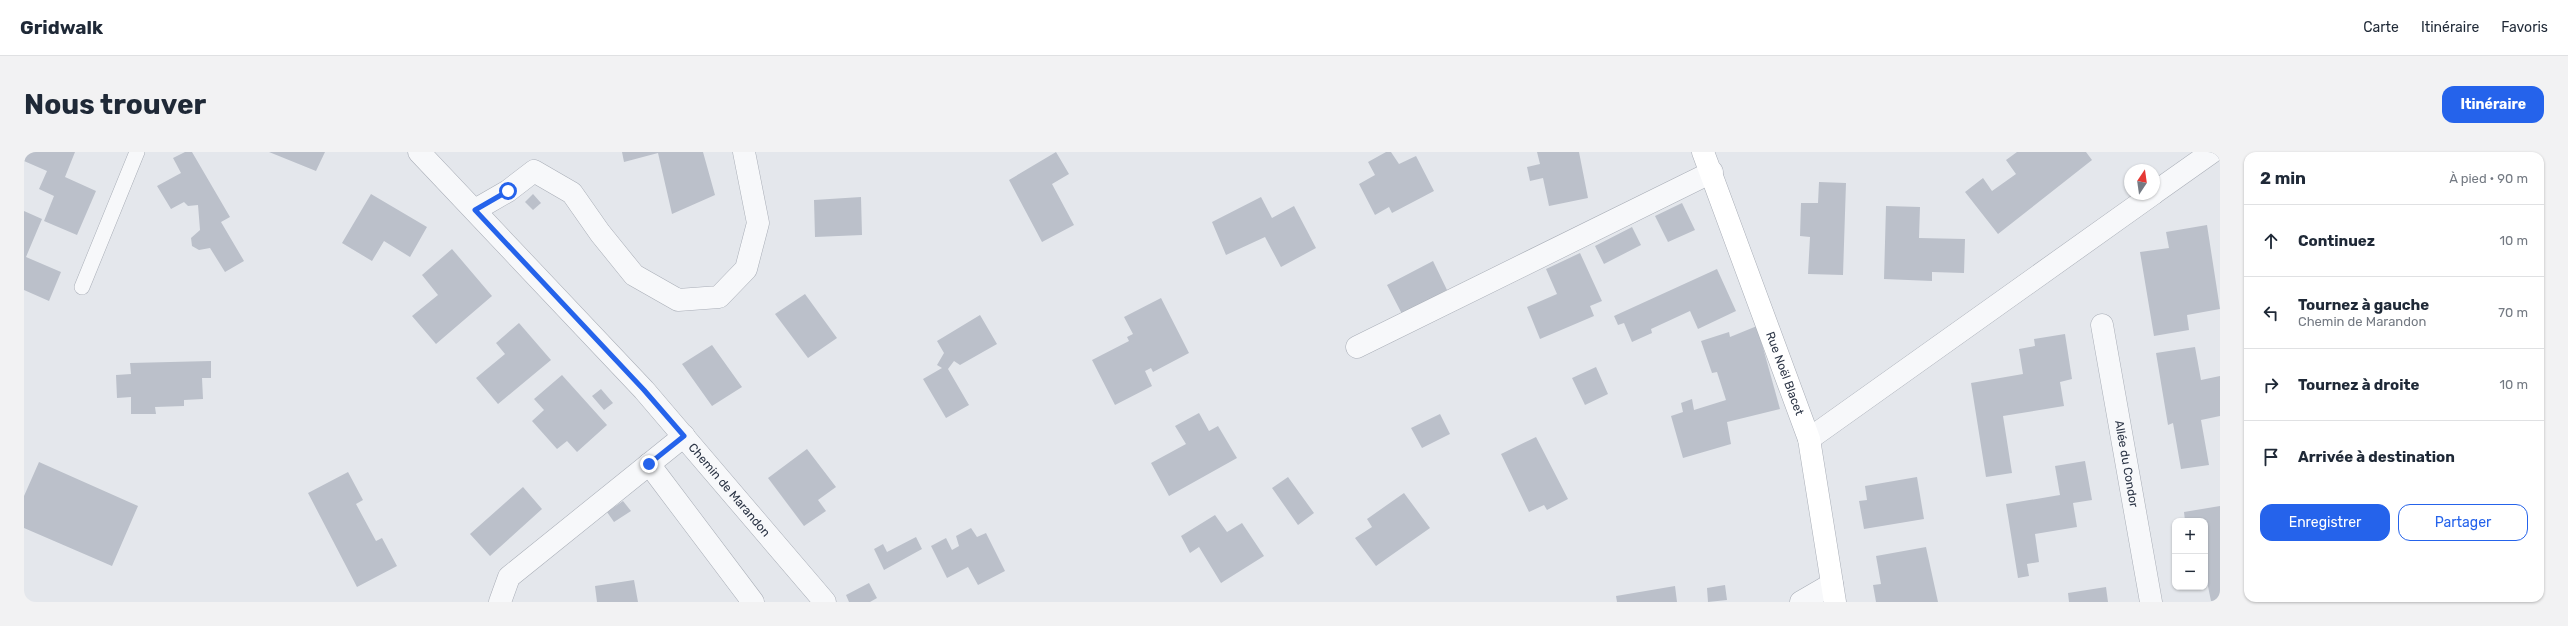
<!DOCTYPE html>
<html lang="fr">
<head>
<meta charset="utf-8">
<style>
  :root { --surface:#fff; --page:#f2f2f3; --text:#1f2937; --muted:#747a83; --line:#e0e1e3; --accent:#2563eb }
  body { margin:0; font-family:Rubik,sans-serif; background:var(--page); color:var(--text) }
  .controls { position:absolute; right:12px; bottom:12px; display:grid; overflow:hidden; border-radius:8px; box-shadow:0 1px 3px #0004 }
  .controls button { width:36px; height:36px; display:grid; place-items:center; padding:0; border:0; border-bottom:1px solid var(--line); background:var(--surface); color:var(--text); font:20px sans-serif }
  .compass { position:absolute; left:2100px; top:12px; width:36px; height:36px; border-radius:50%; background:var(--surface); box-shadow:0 1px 3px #0004; rotate:13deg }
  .stop { position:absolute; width:12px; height:12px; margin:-9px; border:3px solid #2563eb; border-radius:50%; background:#fff }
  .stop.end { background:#2563eb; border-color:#fff; box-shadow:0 1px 4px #0008 }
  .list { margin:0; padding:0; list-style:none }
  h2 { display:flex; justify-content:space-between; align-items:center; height:52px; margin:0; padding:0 16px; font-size:17px }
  h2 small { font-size:13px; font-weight:400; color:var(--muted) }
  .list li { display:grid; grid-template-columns:26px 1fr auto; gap:12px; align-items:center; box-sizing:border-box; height:72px; padding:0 16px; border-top:1px solid var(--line) }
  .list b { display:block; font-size:15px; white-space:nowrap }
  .list p { margin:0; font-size:13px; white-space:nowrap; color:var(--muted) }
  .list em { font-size:13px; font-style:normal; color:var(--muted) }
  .actions { display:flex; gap:8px; padding:12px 16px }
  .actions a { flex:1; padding:9px 0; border:1px solid var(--accent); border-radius:12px; text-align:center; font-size:14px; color:var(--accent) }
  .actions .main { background:var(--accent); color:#fff }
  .icon { flex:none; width:22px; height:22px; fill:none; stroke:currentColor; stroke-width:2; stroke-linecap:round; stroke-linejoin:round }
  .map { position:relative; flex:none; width:2196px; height:450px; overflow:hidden; border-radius:12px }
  header { display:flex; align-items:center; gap:24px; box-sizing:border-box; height:56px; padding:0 20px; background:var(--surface); border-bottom:1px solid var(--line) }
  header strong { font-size:19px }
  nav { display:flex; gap:22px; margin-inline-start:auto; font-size:14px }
  .intro { display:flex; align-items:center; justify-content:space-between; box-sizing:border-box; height:96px; padding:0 24px }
  h1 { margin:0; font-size:28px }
  .button { padding:10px 18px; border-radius:12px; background:var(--accent); color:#fff; font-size:14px; font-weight:700 }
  main { display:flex; gap:24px; padding:0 24px }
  aside { flex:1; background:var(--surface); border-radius:12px; box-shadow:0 1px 3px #0004 }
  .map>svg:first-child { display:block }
</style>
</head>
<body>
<header>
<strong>Gridwalk</strong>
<nav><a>Carte</a><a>Itinéraire</a><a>Favoris</a></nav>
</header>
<div class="intro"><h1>Nous trouver</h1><a class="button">Itinéraire</a></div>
<main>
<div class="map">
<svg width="2196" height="450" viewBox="0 0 2196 450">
  <rect width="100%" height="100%" fill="#e4e7ec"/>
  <path fill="#bbc0ca" d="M0,0H51L41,25L72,39L53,83L20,69L30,44L15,37L23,19L0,9L2,4Z
    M161,0H168L206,65L197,70L220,109L201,120L186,96L175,98L168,94L167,86L176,78L174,53L164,54L160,50L147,57L133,34L157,21L149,6Z
    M245,0H301L292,19Z
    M598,0H679L691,43L648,62L634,1L600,10Z
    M1032,0L1045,22L1028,32L1050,73L1018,90L985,28Z
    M1362,0H1367L1375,12L1392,4L1410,39L1368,61L1365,55L1351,63L1335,32L1351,23L1344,10Z
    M1513,0H1555L1564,46L1525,54L1519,26L1506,29L1503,15L1516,12Z
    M1993,0H2062L2068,8L1974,82L1941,40L1959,26L1968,39L1992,22L1982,8Z
    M1795,30L1822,31L1819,123L1784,122L1786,85L1776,84L1777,51H1794Z
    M347,42L403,75L386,105L360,89L348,109L318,91Z
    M509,42L517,51L509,58L501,50Z
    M837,45L838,83L791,85L790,48Z
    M1237,45L1248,66L1270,54L1292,96L1257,115L1241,85L1202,103L1188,70Z
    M1658,51L1671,78L1644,90L1631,64Z
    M1862,54L1896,55L1895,86L1941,87L1940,121L1908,120V129L1860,127Z
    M0,59L18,67L2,105L37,120L25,149L0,138Z
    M2183,73L2196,157L2163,163L2165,178L2130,184L2116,100L2145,96L2142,80Z
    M1608,75L1617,93L1580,112L1571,94Z
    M428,97L468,144L412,192L388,164L414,143L398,123Z
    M1556,101L1578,149L1566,154L1570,164L1516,187L1503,155L1533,142L1522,117Z
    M1409,109L1423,138L1378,162L1363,133Z
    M1693,117L1712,159L1674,177L1666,159L1627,177L1628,181L1608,190L1600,171L1594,173L1590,164Z
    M781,142L813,186L784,206L751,162Z
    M1137,146L1165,201L1129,220L1127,216L1121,219L1128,234L1091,253L1068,208L1105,189L1103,185L1109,182L1100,165Z
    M956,163L973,192L936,213L930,209L924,217L945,253L922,266L899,227L918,216L913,213L920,201L913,189Z
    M495,171L527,208L474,252L452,226L481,202L472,191Z
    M1733,174L1756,257L1703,270L1707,292L1659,306L1647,264L1659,260L1657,251L1668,247L1670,258L1702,248L1693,220L1688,221L1677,189L1705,180L1706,185Z
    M2041,182L2048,227L2036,230L2040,254L1979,264L1988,321L1962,325L1947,231L1999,222L1995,197L2011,194L2010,187Z
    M688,193L718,235L688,254L658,212Z
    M2171,195L2177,228L2196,224V264L2177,268L2185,313L2157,317L2149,271L2144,273L2132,201Z
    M187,209V226H178L179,247L160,248V254L131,255L132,262H107V245L93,246L92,223L107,222L106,211Z
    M1572,215L1584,242L1561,253L1548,226Z
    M538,223L583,273L553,300L543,289L533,297L508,269L520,258L510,247Z
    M577,237L589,251L580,258L568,244Z
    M1175,261L1185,279L1194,274L1213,306L1145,344L1127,311L1162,292L1151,274Z
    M1416,262L1426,282L1398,296L1387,276Z
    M1512,285L1544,347L1523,358L1520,353L1505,360L1477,302Z
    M783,297L812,335L794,348L802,359L780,374L744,326Z
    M2061,309L2068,348L2049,351L2053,375L2011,382L2015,410L2003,412L2005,424L1994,426L1982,352L2036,343L2031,314Z
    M15,310L114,354L88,414L0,376V344Z
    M324,320L339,348L332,352L352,389L358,386L373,414L333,435L284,341Z
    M1264,325L1290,361L1274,373L1248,336Z
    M1893,325L1900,367L1840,377L1835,349L1843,348L1841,334Z
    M499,335L518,357L466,404L446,382Z
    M1380,341L1406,376L1352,414L1331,386L1348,375L1343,367Z
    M599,349L607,359L590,370L583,360Z
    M2196,354V448L2187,449L2181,420V369H2161L2160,360Z
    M1191,363L1203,380L1218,371L1240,404L1197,431L1175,395L1166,401L1157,384Z
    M947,376L953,385L962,381L981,419L954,433L944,415L923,426L907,394L922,386L928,398L935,394L932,384Z
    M892,385L898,397L860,418L850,397L859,392L863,400Z
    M1902,395L1914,450H1852L1849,433L1857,432L1852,404Z
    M610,428L614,450H573L571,434Z
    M845,431L853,446L846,450H825L822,443Z
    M1701,433L1703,448L1684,450L1683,436Z
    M1651,434L1653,450H1593L1592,444Z
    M2082,435L2084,450H2045L2044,441Z"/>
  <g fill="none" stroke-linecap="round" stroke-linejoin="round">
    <defs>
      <path id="lane" d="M58,135L113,0"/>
      <g id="street">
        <path id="s1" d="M395,0L620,238L801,450"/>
        <path d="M2130,41L2188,0"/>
        <path d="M451,58L484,39L510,19L548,41L576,81L610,123L654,148L695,145L722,117L734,71L720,0"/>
        <path id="s2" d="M2078,173L2127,450"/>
        <path d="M1333,195L1688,20"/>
        <path d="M1785,287L2129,42"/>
        <path d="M625,312L729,450"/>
        <path d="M476,450L485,425L660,284"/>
        <path d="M1777,450L1808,432"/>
      </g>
      <g id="secondary">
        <path id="s3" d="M1679,0L1785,287L1811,450"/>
      </g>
    </defs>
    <use href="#lane" stroke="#a9aeb7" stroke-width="16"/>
    <use href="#street" stroke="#a9aeb7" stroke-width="23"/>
    <use href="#secondary" stroke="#a9aeb7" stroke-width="23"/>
    <use href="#lane" stroke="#f7f8fa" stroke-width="15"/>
    <use href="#street" stroke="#f7f8fa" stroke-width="22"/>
    <use href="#secondary" stroke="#fff" stroke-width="22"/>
  </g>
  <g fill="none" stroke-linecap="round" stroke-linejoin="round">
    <path stroke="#2563eb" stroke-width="5" d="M484,39L451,58L620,238L660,284L625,312"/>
  </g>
  <g text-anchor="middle" stroke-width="3" stroke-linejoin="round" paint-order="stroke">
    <g font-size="12" fill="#2b3445" stroke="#f4f6f9">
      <text dy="4" stroke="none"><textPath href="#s3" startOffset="236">Rue Noël Blacet</textPath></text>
      <text dy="4" stroke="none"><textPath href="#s2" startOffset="141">Allée du Condor</textPath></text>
      <text dy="4" stroke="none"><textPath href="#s1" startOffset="459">Chemin de Marandon</textPath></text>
    </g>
  </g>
</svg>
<div class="controls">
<button>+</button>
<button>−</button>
</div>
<svg class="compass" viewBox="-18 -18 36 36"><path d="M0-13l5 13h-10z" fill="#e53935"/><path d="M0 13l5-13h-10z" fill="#747a83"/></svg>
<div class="stop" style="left:484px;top:39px"></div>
<div class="stop end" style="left:625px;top:312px"></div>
</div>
<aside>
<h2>2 min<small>À pied · 90 m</small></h2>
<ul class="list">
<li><svg class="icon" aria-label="ahead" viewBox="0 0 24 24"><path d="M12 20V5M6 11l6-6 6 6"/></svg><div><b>Continuez</b></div><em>10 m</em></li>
<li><svg class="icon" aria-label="left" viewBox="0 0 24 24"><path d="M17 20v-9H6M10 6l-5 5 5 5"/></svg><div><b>Tournez à gauche</b><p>Chemin de Marandon</p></div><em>70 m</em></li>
<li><svg class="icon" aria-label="right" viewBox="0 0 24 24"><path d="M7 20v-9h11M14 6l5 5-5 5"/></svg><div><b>Tournez à droite</b></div><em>10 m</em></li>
<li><svg class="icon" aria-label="arrive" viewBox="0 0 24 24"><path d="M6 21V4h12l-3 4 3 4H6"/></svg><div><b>Arrivée à destination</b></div></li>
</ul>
<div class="actions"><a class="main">Enregistrer</a><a>Partager</a></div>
</aside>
</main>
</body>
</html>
